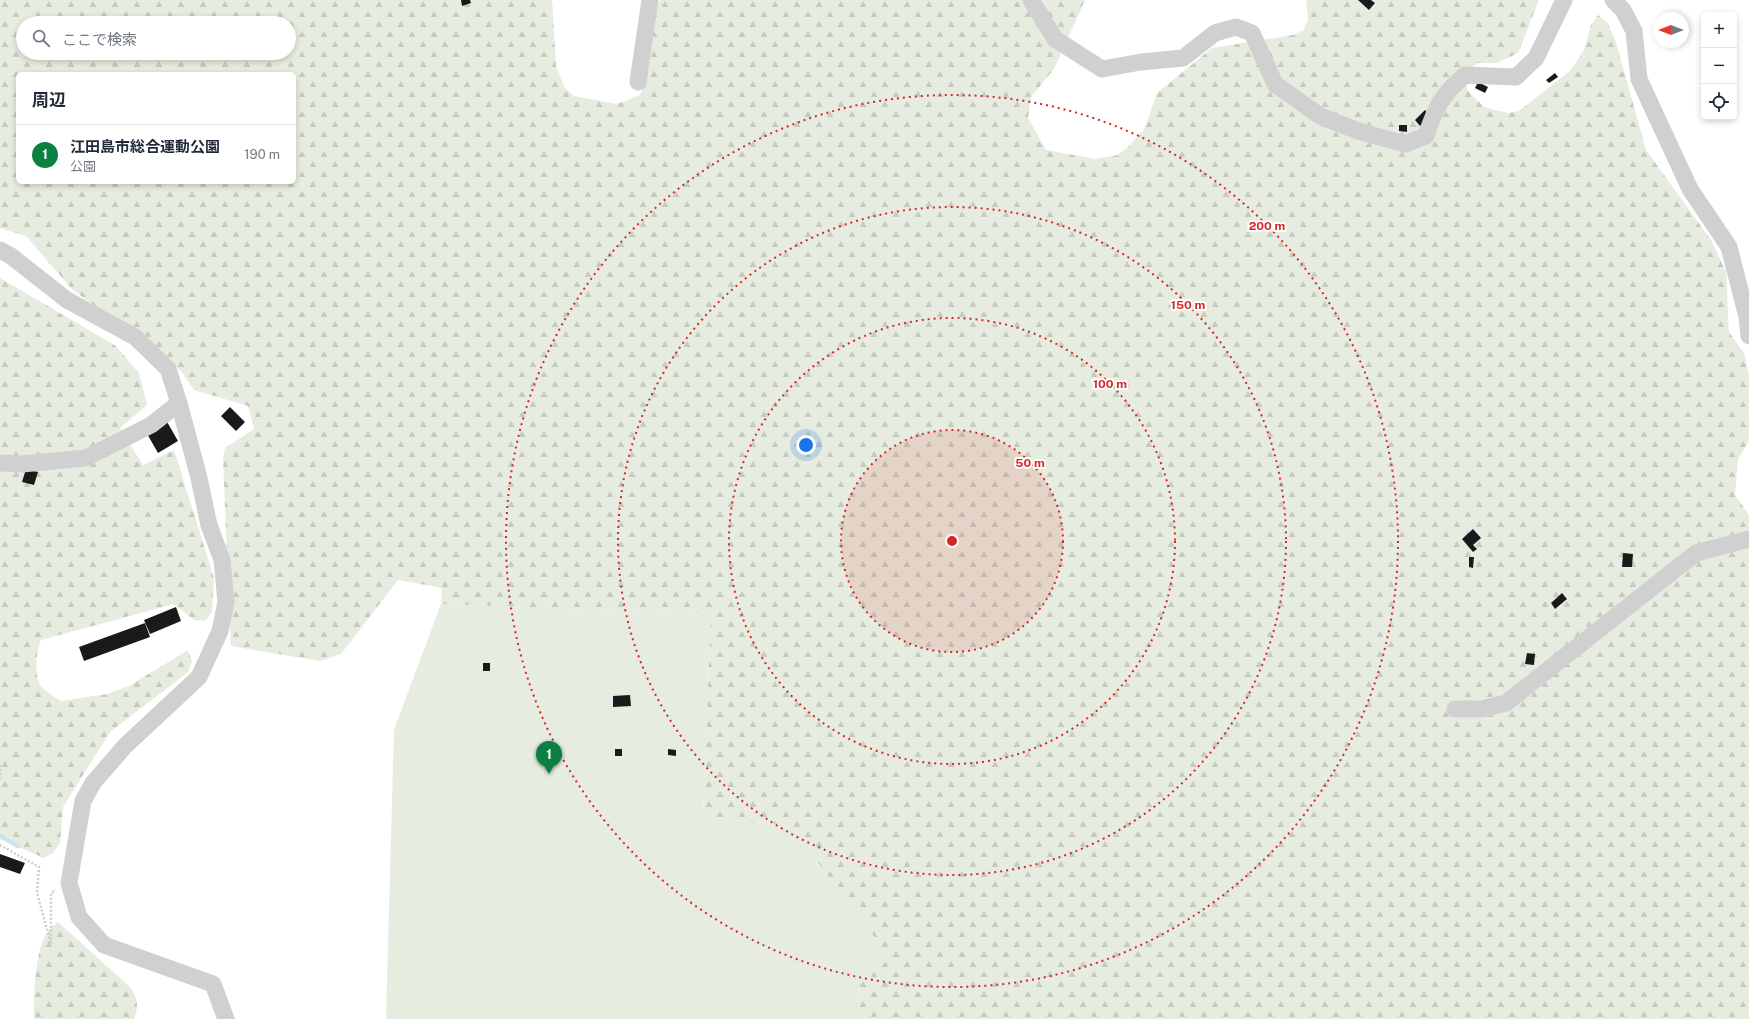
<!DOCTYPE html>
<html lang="ja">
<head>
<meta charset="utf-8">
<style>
  :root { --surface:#fff; --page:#f2f2f3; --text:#1f2937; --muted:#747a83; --line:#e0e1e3; --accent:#0b8043 }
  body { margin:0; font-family:"Public Sans","Noto Sans JP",sans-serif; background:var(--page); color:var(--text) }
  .controls { position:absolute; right:12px; top:12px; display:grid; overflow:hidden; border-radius:6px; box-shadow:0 2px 6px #0003 }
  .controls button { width:36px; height:36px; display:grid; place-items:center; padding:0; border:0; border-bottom:1px solid var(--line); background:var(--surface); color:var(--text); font:20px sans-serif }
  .compass { position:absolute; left:1653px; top:12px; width:36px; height:36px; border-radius:50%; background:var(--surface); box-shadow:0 2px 6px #0003; rotate:270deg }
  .you { position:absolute; left:806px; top:445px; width:14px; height:14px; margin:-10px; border:3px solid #fff; border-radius:50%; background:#1a73e8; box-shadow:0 0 0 6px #1a73e833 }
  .badge { display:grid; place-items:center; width:26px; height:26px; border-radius:50%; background:var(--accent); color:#fff; font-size:13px; font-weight:700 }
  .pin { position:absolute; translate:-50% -33px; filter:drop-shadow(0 1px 2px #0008) }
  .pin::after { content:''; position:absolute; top:21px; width:14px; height:12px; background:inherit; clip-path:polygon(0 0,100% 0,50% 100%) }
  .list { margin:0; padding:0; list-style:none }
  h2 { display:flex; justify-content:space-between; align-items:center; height:52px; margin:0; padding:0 16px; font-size:17px }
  h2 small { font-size:13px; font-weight:400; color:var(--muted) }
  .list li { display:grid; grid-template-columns:26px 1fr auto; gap:12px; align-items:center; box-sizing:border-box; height:60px; padding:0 16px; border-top:1px solid var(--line) }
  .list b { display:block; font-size:15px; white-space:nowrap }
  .list p { margin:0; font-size:13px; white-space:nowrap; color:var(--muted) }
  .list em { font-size:13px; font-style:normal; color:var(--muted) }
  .icon { flex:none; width:22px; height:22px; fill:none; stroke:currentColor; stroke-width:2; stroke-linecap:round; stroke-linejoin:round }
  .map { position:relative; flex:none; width:1749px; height:1019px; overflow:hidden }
  .search { position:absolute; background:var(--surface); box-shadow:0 2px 6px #0003; left:16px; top:16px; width:280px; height:44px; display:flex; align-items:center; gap:10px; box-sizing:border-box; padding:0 14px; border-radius:22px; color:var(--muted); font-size:15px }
  .panel { position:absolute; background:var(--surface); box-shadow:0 2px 6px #0003; left:16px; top:72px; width:280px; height:112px; border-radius:6px }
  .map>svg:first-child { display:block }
</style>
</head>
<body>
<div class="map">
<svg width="1749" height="1019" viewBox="0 0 1749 1019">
  <defs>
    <pattern id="forest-firs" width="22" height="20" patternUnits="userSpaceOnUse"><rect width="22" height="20" fill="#e6ecdf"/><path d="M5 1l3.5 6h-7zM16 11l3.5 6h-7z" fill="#c6cbc0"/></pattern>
  </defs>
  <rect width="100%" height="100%" fill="#fff"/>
  <path fill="#e6ecdf" d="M441,604L711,613L703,819L790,824L890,958L860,984L859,1019H386L394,730Z"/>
  <path fill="url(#forest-firs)" fill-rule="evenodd" d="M0,0H552L556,66L565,88L574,96L617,104L640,95L648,73L656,11L660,0H1085L1054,69L1031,97L1028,118L1046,150L1095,159L1118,155L1128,147L1144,130L1157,93L1212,48L1293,35L1304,30L1308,19L1306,0H1539L1518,53L1497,63H1478L1469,69L1464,80L1468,91L1484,107L1508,113L1519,111L1571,70L1584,50L1591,25L1598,15L1607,22L1616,42L1646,150L1711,240L1726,272L1729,332L1744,353L1749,375V441L1738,459L1735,495L1749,515V1019H859L860,984L890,958L790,825L703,819L711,613L441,604L442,588L398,580L341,654L320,661L231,646L223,459L225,448L254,429L248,406L194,390L181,371L72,289L26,236L0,228ZM23,23H289V53H23ZM18,74H294V182H18Z
    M0,278L116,346L139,373L147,405L120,428L143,465L174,450L214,578L212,612L205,621L194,620L174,604L41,640C36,651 33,679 43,688C48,693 55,697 61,701L107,694L129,686L188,650L192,661L188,672L110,732L63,807L60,843L53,853L44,858L0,839Z
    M58,922L130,987C138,999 139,1005 134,1019H34C34,996 34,949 49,930C51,927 55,924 58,922Z"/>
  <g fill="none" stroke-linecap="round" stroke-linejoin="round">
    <path stroke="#cfe2ee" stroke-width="4.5" d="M0,836L18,846"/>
  </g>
  <path fill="#1a1a1a" d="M461,0H470L471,3L462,6Z
    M1358,0H1371L1375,3L1369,10Z
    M1555,73L1558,77L1549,83L1546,80Z
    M1478,82L1488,87L1485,93L1475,88Z
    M1425,110L1430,116L1420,126L1415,120Z
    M1399,125H1407V132L1399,131Z
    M230,407L245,422L236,431L221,416Z
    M166,420L178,441L158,453L146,432Z
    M26,469L38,472L34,485L22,482Z
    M1473,529L1481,538L1473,545L1477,549L1473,552L1462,539Z
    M1623,553L1633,554L1632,567H1622Z
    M1469,557H1474L1473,568L1469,567Z
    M1562,593L1567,599L1555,609L1551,603Z
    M176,607L181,621L150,634L144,620Z
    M145,623L150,637L84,661L79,647Z
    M1527,653L1535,654L1534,665L1525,664Z
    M483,663H490V671H483Z
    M630,695L631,706L613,707V696Z
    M615,749H622V756H615Z
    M668,749L676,750V756L668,755Z
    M0,854L25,863L20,874L0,867Z"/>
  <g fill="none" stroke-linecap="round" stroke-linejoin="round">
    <path stroke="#cdcdcd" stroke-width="2.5" stroke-dasharray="2 2" stroke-linecap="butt" d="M0,765V779
      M0,845L39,867L37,893L51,944V893L56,890"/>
    <path stroke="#d0d0d0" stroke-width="17" d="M1031,0L1055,39L1102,69L1141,62L1183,58L1215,33L1236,27L1252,33L1275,84L1320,116L1358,131L1405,144L1426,136C1436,106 1441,96 1465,75L1516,77L1536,58L1564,0
      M1613,0L1623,10L1634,31L1639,79L1690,189L1729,247L1747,317L1749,336
      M638,82L650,0
      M0,250L11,256L67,300L135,337L168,369L179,403L199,478L209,525L222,560L226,602L220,631L199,677L125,746L93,783L83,801L69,883L79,917L104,945L213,984L226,1019
      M0,463L22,464L86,458L151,425L179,403
      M1455,709H1481L1506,703L1696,553L1749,539"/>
  </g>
  <circle cx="952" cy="541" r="111" fill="#d62828" fill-opacity=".12"/>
  <g fill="none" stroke="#d62828" stroke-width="2" stroke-dasharray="2 4">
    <circle cx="952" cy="541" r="111"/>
    <circle cx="952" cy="541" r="223"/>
    <circle cx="952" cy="541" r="334"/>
    <circle cx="952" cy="541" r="446"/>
  </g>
  <circle cx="952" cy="541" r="6" fill="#d62828" stroke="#fff" stroke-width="2"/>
  <g font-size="12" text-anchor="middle" font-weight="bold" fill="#d62828" stroke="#fff" stroke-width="4" stroke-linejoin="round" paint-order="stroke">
    <text x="1267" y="230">200 m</text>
    <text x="1188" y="309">150 m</text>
    <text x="1110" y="388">100 m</text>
    <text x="1030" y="467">50 m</text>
  </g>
</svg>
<div class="controls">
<button>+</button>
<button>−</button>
<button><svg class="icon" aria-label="locate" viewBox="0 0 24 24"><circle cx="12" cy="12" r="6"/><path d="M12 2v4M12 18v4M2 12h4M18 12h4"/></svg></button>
</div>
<svg class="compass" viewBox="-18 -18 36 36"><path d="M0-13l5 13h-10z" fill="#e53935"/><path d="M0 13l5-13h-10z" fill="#747a83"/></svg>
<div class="you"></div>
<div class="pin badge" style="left:549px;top:774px">1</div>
<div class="search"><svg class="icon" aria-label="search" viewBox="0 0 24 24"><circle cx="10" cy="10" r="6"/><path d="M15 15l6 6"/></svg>ここで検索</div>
<section class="panel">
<h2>周辺<small></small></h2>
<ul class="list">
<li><span class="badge">1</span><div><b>江田島市総合運動公園</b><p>公園</p></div><em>190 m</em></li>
</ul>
</section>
</div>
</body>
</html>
